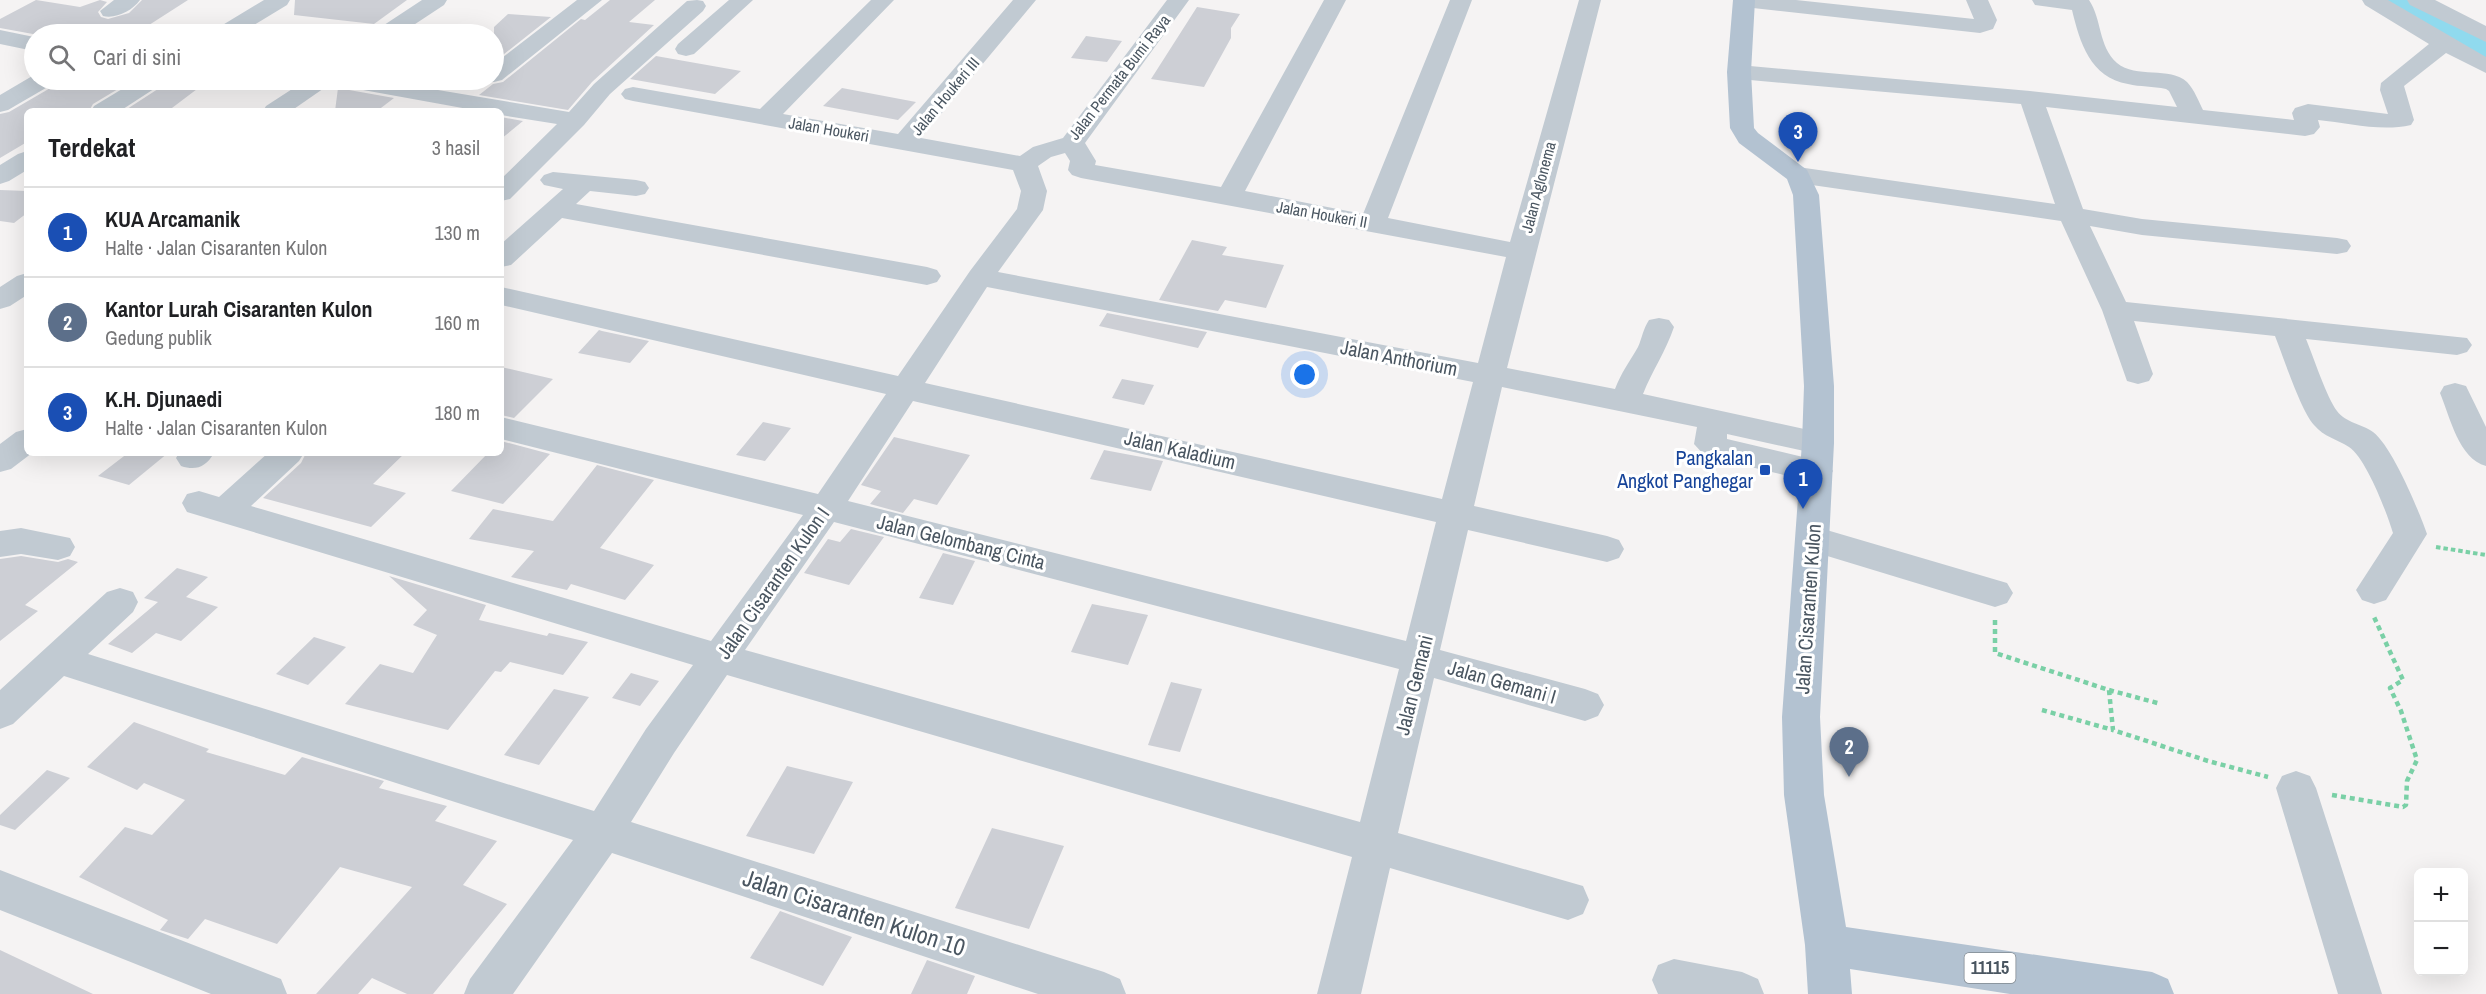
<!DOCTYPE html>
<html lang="id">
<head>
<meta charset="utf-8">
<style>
  :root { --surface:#fff; --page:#f2f2f2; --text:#202124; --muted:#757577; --line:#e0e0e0; --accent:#ea580c }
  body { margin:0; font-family:"Archivo Narrow",sans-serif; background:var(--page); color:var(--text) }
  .controls { position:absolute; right:18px; bottom:18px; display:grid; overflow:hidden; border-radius:9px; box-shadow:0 6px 24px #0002 }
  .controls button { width:54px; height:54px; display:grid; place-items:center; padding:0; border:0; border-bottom:2px solid var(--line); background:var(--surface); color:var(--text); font:30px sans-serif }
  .you { position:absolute; left:1305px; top:375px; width:21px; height:21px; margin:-15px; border:4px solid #fff; border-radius:50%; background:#1a73e8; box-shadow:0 0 0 9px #1a73e833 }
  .badge { display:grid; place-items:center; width:39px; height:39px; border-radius:50%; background:var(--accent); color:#fff; font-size:20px; font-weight:700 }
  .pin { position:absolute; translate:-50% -50px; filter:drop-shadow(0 2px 3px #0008) }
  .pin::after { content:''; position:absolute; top:32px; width:21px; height:18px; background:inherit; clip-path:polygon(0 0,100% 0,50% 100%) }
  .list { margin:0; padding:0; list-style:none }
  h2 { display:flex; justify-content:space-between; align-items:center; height:78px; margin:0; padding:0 24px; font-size:26px }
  h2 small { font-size:20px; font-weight:400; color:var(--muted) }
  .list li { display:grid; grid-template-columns:39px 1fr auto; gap:18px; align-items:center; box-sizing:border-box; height:90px; padding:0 24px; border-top:2px solid var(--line) }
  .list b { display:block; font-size:22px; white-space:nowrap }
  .list p { margin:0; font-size:20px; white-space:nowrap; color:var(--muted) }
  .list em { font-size:20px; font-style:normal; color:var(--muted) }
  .icon { flex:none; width:33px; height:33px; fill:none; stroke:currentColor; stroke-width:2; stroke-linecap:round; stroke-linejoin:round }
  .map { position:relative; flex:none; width:2486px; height:994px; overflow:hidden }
  .search { position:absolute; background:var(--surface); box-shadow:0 6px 24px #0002; left:24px; top:24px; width:480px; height:66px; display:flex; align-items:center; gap:15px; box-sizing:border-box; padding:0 21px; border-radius:33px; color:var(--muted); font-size:22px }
  .panel { position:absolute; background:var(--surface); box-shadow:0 6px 24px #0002; left:24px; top:108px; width:480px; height:348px; border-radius:9px }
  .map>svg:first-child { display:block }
</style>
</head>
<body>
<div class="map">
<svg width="2486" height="994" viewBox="0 0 2486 994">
  <rect width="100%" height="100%" fill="#f5f3f3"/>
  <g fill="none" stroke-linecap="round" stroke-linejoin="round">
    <path fill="#90daee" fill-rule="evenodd" d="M2375,0H2417L2486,37V62L2474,58L2380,7Z"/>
  </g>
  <path fill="#cdcfd5" d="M36,0L80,7L100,0L107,2L98,12L101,17L108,19L129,13L142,0H188L135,34H33L0,28V19Z
    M295,0H407L374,24L294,15Z
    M610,0H655L629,22L654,25L592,82L568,110L479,95L493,84L503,82L581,19L585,20Z
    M1197,7L1240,14L1231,28V38L1204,87L1151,79Z
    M508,14L551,17L494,62V27Z
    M1086,36L1122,41L1107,62L1071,58Z
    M656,56L741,71L715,94L630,79Z
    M57,80H133L93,104L89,111H27V142L0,158V114L9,112L52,87Z
    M166,80H209L168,111H124L161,87Z
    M338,88L394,98L377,111H335Z
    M842,88L916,102L898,120L823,106Z
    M501,117L523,121L501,139Z
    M0,190L27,191V213L14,223L0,221Z
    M1192,240L1227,247L1222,255L1284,265L1266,308L1225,300L1218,311L1159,300Z
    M1107,313L1207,332L1198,348L1099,326Z
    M599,330L602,331L649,341L630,363L578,353Z
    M501,367L553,379L514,418L501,415Z
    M1122,379L1154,385L1144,405L1112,398Z
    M763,422L791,428L765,461L736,455Z
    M894,437L970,455L937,505L914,499L903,513L870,504L881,491L861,485Z
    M501,441L550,454L503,504L451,491L488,453H501Z
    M1104,450L1163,461L1151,491L1090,479Z
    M128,453H168L129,485L98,476Z
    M306,453H405L373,484L406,493L371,527L263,498L301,463Z
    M597,465L654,480L600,548L654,565L625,600L571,584L567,590L511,577L534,551L469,539L493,509L553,521Z
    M851,529L884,537L849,585L804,573L828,539L840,542Z
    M943,553L975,561L953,605L919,598Z
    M21,556L58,562L68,559L78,562L25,605L38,611L0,641V559Z
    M177,568L208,577L186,597L218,607L181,641L156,633L132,653L108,644L158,602L144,598Z
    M389,576L486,605L479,620L547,636L549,633L588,642L563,675L510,662L501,672L495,671L448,730L345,704L380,664L413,673L437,635L413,625L427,610Z
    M1092,604L1148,615L1128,665L1071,652Z
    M314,637L346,647L308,685L276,674Z
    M631,673L659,681L640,706L612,698Z
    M1171,682L1202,689L1180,752L1148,745Z
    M554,689L589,697L539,765L504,755Z
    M134,722L209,749L206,752L285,775L302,757L384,781L379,788L447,806L435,821L497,841L463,885L507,904L433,994H407L372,978L358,994H316L412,887L340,867L277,944L205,919L188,939L160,930L168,920L79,877L125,827L152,835L185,800L144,783L137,790L87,767Z
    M787,766L853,782L814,854L746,836Z
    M47,770L70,778L15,830L0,825V815Z
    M992,828L1064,846L1029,929L955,908Z
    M780,911L852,937L823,986L750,958Z
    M0,950L93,994H0Z
    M927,960L975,976L967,994H911Z"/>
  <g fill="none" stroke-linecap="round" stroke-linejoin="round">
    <path stroke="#7ad0a6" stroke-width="4" stroke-dasharray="4.5 3" stroke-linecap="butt" d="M2436,547L2486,555"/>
    <path stroke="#7ad0a6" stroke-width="4.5" stroke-dasharray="5 4" stroke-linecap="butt" d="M1995,620V653L2109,690L2113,730L2208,761L2268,777
      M2109,690L2161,704
      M2042,710L2113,730
      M2332,795L2403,807L2406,805L2407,781L2417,760L2401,711L2390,688L2403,680L2374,617"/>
    <path fill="#c1cad2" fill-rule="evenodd" d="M114,0H140C132,11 116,19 103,16L100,11Z
      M264,0H290L287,5L239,34H213L216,29Z
      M422,0H447L444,5L400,34H375L378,29Z
      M577,0H602L502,80L494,82L486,80H494V64Z
      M697,0L703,1L706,6L703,11L610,94L584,125L510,199L501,201V179L557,124L501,115V111H479L330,84L291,111H263L266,106L306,80H378L569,112L594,84L687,1Z
      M729,0H753L694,54L686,56L678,54L675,49L678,44Z
      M871,0H894L783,114L898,134L1013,0H1036L921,138L1020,156L1033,147L1063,138L1167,0H1189L1085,143L1096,161L1095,165L1221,187L1324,0H1346L1245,191L1363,214L1450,0H1472L1388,218L1510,242L1579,0H1601L1507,368L1615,389C1621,373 1630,361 1638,347C1642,338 1643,329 1649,320L1659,318L1669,320L1674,327C1666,351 1652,371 1643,394L1818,432L1829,435L1834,443L1829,451L1818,454L1727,434V439L1828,463L1833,471L1828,479L1817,483L1705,456L1694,444L1697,427L1502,387L1474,506L1607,536L1619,540L1624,549L1619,558L1607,562L1468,530L1440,650L1585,689L1598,694L1604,705L1598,716L1585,721L1434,678L1398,833L1583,886L1589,900L1583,914L1568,920L1390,868L1361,994H1317L1352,857L727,675L674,753L631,822L1104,972L1120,979L1126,994H1038L612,853L513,994H464L470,979L573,840L64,676L13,724L0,729V690L107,592L120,588L133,592L138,602L133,612L88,654L594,811L646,729L693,665L187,512L182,503L187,494L199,491L219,497L268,453H304L299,461L251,506L711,641L803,515L501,439V417L818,494L886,394L501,305V287L898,376L970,271L1017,209L1021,191L1013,170L633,101L625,99L621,94L625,89L633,87L760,109ZM1065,153L1070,161L1068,170L1072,175L1081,178L1506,257L1478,363L998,272L1043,210L1047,191L1038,166L1051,157ZM987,287L1473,382L1442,499L925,383ZM913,401L1436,522L1406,641L848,501ZM834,522L1399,669L1360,822L745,650Z
      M1734,0H1796L1974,19L1966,0H1988L1997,20L1993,29L1980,33L1744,7L1736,6Z
      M2032,0H2089C2102,19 2098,46 2117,63C2136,79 2170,66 2187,82C2194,89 2199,102 2203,110L2294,120L2292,113L2295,108L2308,104L2388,114L2380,90L2381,83L2429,44L2365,5L2362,0H2388L2486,57V73L2446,53L2404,86L2414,120L2411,125C2381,132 2348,123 2318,120L2320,127L2314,134L2305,136L2046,107L2083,209L2142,219L2337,238L2347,240L2351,246L2347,252L2337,254L2142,235L2090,226L2126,302L2467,338L2472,345L2467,352L2457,355L2306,339C2313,356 2327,398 2337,411C2346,423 2362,424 2373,432C2392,446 2419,511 2427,534L2386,600L2374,604L2362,600L2356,590L2393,533C2387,513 2366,458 2349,447C2337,439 2324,437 2314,425C2301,411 2283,356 2275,336L2134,321L2153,374L2149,381L2138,384L2127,381L2102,310L2061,221L1798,183L1789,180L1785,175L1789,170L1798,167L2055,204L2021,104L1739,79L1731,77L1727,72L1731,67L1739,65L2030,91L2177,107L2169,91L2166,89C2153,86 2140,87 2128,84C2090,77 2080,43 2072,10L2035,5Z
      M2407,0H2435L2486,26V42L2410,5Z
      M0,30L34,37V51L0,44Z
      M34,75V80H55L51,85L8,110L0,112V95Z
      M137,80H164L160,85L120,111H91L94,106Z
      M27,151V170L9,181L0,184V165L18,154Z
      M553,172L636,180L645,182L649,188L645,194L636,196L590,191L576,204L927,267L937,270L941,276L937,282L927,285L562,218L511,265L501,267V244L563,189L544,185L540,180L544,175Z
      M27,273V295L10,306L0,309V287L17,276Z
      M2455,383L2466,386L2486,427V466C2459,459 2450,417 2440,393L2444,386Z
      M27,429V453H32L11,469L0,472V444L16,432Z
      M179,453H214C206,467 196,471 181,466L176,458Z
      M1813,526L2007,583L2013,593L2007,603L1995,607L1801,548L1796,539L1801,530Z
      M21,528L70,538L75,547L70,556L58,560L21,554L0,557V531Z
      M2296,771L2310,776L2316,788L2382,994H2338L2276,788L2282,776Z
      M0,870L281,979L287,994H211L0,910Z
      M1674,959L1742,972L1758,979L1764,994H1658L1652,980L1658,965Z"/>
    <path fill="#b3c2d1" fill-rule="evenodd" d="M1733,0H1755L1751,72L1754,128L1758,133L1807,170L1819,195L1834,386V443L1820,717L1824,795L1846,927L2152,972L2168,979L2174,994H2010L1850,969L1852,994H1808L1805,945L1784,795L1782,717L1802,443L1804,386L1793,195L1787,179L1739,143L1730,128L1727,72Z"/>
  </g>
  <rect fill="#1a4fb4" stroke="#fff" stroke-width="2" x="1759" y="464" width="12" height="12" rx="3"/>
  <g text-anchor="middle" stroke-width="6" stroke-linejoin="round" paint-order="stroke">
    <g font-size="16" fill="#4a5661" stroke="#fff">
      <text transform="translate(1119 77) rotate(-52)" y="6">Jalan Permata Bumi Raya</text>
      <text transform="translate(945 96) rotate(-50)" y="6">Jalan Houkeri III</text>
      <text transform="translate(829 129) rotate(10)" y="6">Jalan Houkeri</text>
      <text transform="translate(1538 187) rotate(-75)" y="6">Jalan Aglonema</text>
      <text transform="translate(1322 214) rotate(10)" y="6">Jalan Houkeri II</text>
    </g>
    <rect fill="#fff" stroke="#808990" stroke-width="1.5" x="1964.5" y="953" width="51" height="30" rx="4.5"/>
    <g font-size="18" font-weight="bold" fill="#4a5661">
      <text x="1990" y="974">11115</text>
    </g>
    <g font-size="20" fill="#4a5661" stroke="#fff">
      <text transform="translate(1399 358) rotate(11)" y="7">Jalan Anthorium</text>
      <text transform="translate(1180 450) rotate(13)" y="7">Jalan Kaladium</text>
      <text transform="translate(961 542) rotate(14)" y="7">Jalan Gelombang Cinta</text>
      <text transform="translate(773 583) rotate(-55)" y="7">Jalan Cisaranten Kulon I</text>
      <text transform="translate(1808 609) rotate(-86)" y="7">Jalan Cisaranten Kulon</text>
      <text transform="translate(1502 682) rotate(16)" y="7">Jalan Gemani I</text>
      <text transform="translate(1414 685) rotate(-76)" y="7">Jalan Gemani</text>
    </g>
    <g font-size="20" fill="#164399" stroke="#fff" text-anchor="end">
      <text x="1753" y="465">Pangkalan<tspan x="1753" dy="23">Angkot Panghegar</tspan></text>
    </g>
    <g font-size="24" fill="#4a5661" stroke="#fff">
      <text transform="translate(854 913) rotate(18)" y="8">Jalan Cisaranten Kulon 10</text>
    </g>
  </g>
</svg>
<div class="controls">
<button>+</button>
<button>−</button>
</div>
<div class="you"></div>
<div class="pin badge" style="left:1803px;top:509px;background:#1a4fb4">1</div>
<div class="pin badge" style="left:1849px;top:777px;background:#5c6f8a">2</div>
<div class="pin badge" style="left:1798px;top:162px;background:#1a4fb4">3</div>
<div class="search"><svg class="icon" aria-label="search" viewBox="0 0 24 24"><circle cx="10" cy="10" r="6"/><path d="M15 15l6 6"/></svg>Cari di sini</div>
<section class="panel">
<h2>Terdekat<small>3 hasil</small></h2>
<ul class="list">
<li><span class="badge" style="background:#1a4fb4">1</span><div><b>KUA Arcamanik</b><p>Halte · Jalan Cisaranten Kulon</p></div><em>130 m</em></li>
<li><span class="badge" style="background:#5c6f8a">2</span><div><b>Kantor Lurah Cisaranten Kulon</b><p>Gedung publik</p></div><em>160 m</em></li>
<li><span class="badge" style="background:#1a4fb4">3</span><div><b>K.H. Djunaedi</b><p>Halte · Jalan Cisaranten Kulon</p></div><em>180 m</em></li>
</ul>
</section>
</div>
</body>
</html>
